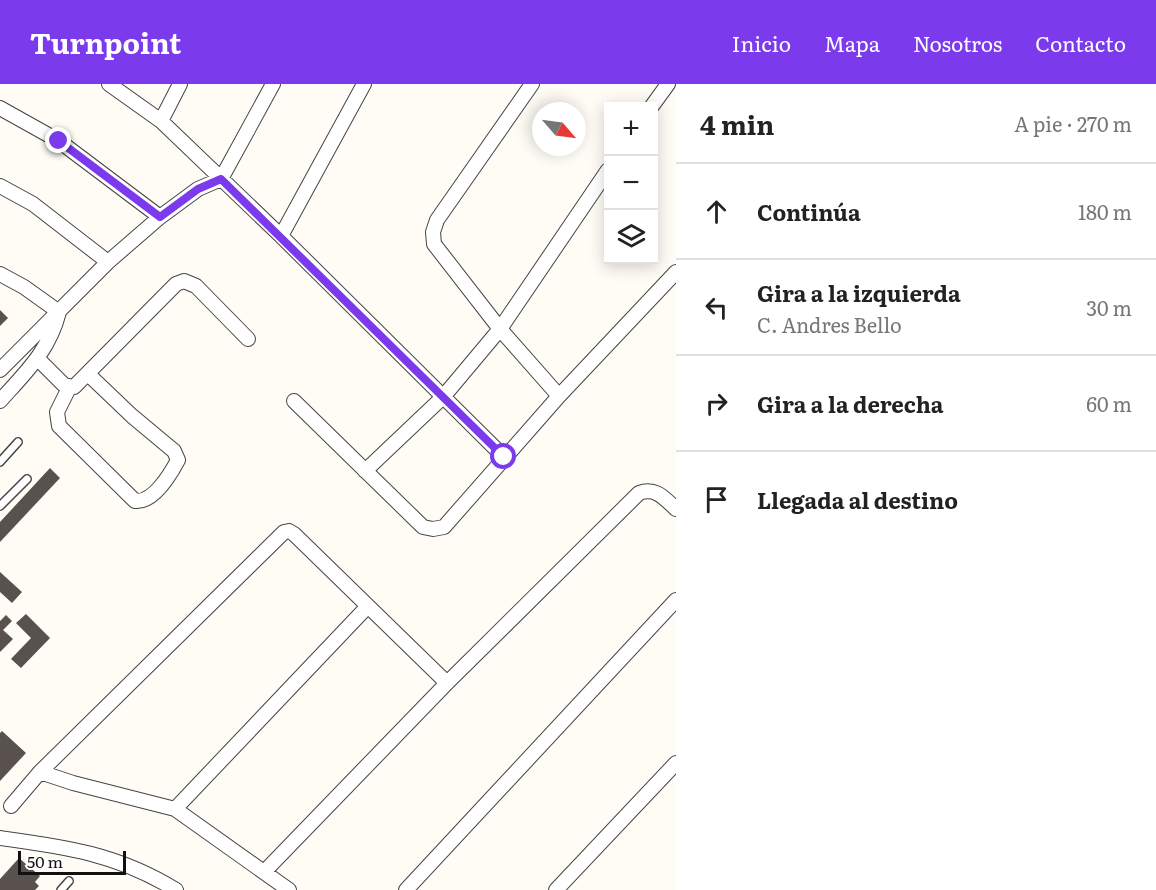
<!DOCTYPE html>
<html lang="es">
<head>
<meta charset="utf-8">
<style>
  :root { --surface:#fff; --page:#f2f2f2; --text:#222; --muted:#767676; --line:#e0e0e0; --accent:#7c3aed }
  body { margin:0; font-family:Literata,serif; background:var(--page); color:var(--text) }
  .controls { position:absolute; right:18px; top:18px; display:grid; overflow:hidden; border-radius:0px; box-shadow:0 3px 15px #0003 }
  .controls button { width:54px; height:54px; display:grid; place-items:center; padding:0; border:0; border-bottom:2px solid var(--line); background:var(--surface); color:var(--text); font:30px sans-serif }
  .compass { position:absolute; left:532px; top:18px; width:54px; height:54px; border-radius:50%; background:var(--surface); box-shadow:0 3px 15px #0003; rotate:118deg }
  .scale { position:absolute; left:18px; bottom:15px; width:108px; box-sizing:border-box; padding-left:6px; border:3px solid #111; border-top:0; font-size:16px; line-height:21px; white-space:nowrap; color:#111; -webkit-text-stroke:4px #fff; paint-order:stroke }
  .stop { position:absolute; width:18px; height:18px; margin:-14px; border:4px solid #7c3aed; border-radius:50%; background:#fff }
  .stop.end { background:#7c3aed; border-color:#fff; box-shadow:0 2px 6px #0008 }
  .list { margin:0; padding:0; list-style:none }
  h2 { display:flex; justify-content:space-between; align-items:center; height:78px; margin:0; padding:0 24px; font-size:26px }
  h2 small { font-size:20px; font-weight:400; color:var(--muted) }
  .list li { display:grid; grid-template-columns:39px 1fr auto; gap:18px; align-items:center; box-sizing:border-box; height:96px; padding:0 24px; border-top:2px solid var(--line) }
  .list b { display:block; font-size:22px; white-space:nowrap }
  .list p { margin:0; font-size:20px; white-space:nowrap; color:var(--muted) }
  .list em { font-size:20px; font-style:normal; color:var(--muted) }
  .icon { flex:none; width:33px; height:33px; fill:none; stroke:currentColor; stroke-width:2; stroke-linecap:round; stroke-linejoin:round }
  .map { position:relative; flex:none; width:676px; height:806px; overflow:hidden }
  header { display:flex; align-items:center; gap:36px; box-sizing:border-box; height:84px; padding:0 30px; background:var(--accent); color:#fff }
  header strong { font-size:28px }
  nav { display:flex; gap:33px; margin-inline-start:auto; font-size:21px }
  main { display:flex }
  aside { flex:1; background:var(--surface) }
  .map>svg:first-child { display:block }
</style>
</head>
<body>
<header>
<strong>Turnpoint</strong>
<nav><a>Inicio</a><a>Mapa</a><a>Nosotros</a><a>Contacto</a></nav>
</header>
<main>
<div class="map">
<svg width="676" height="806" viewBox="0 0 676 806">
  <rect width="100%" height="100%" fill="#fefcf5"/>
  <path fill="#59514d" d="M0,226L8,234L0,242Z
    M50,384L60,394L0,458V438Z
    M0,488L22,508L12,519L0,508Z
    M26,530L50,554L21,584L11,575L31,554L16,539Z
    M6,531L12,537L3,546L13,555L0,568V537Z
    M2,647L26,669L0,697V649Z
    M19,774L40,792L35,798L39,802L35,806H0V795Z"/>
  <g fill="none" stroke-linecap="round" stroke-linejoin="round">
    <defs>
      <path id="service" d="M0,378L18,358
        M0,422L27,395
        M61,806L69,797"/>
      <path id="minor" d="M109,0L161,37L281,152L504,373
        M532,0L437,136L433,148L434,160L500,245L559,312
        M652,22L668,0
        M0,24L59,57L160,133
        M161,37L180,0
        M0,102L33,120L108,178
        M281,152L364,0
        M0,190L24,203L59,228C49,267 26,288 0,317
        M38,275L64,301L74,303L176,200L184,197L196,202L248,255
        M0,286L108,178L160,133L198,105L221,95L273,0
        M69,304L57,328L59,342L135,417C153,419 170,391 178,376L174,367L132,332L88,290
        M294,317L423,443L433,445L444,443L559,312L676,188
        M365,387L443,313L500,245L608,86
        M40,688L73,699L175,725L289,806
        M11,722L40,688L284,448L289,447L294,450L447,599
        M175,725L368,522
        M0,754C66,763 118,770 176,806
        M265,787L447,599L639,409C656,403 664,414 676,425
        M406,806L676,516
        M556,806L676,679"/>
    </defs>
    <use href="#service" stroke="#444" stroke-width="10"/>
    <use href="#minor" stroke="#444" stroke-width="16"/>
    <use href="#service" stroke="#fff" stroke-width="7"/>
    <use href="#minor" stroke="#fff" stroke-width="14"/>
  </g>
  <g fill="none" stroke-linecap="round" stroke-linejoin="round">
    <path stroke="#7c3aed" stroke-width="8" d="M59,57L160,133L198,105L221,95L504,373"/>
  </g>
</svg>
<div class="controls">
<button>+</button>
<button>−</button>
<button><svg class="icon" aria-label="layers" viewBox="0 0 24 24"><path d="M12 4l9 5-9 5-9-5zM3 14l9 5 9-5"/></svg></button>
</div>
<svg class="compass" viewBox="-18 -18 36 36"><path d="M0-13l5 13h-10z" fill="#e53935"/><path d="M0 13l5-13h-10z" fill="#767676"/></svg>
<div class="scale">50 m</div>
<div class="stop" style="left:504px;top:373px"></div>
<div class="stop end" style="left:59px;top:57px"></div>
</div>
<aside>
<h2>4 min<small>A pie · 270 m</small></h2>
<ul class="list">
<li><svg class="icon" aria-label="ahead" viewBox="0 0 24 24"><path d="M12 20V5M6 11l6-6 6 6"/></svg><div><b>Continúa</b></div><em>180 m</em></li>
<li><svg class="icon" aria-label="left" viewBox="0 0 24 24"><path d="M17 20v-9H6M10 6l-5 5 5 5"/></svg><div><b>Gira a la izquierda</b><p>C. Andres Bello</p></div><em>30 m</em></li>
<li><svg class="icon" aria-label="right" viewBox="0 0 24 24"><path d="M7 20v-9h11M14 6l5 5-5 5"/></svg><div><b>Gira a la derecha</b></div><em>60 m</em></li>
<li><svg class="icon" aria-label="arrive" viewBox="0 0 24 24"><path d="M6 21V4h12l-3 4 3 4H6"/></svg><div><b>Llegada al destino</b></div></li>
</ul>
</aside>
</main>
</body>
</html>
